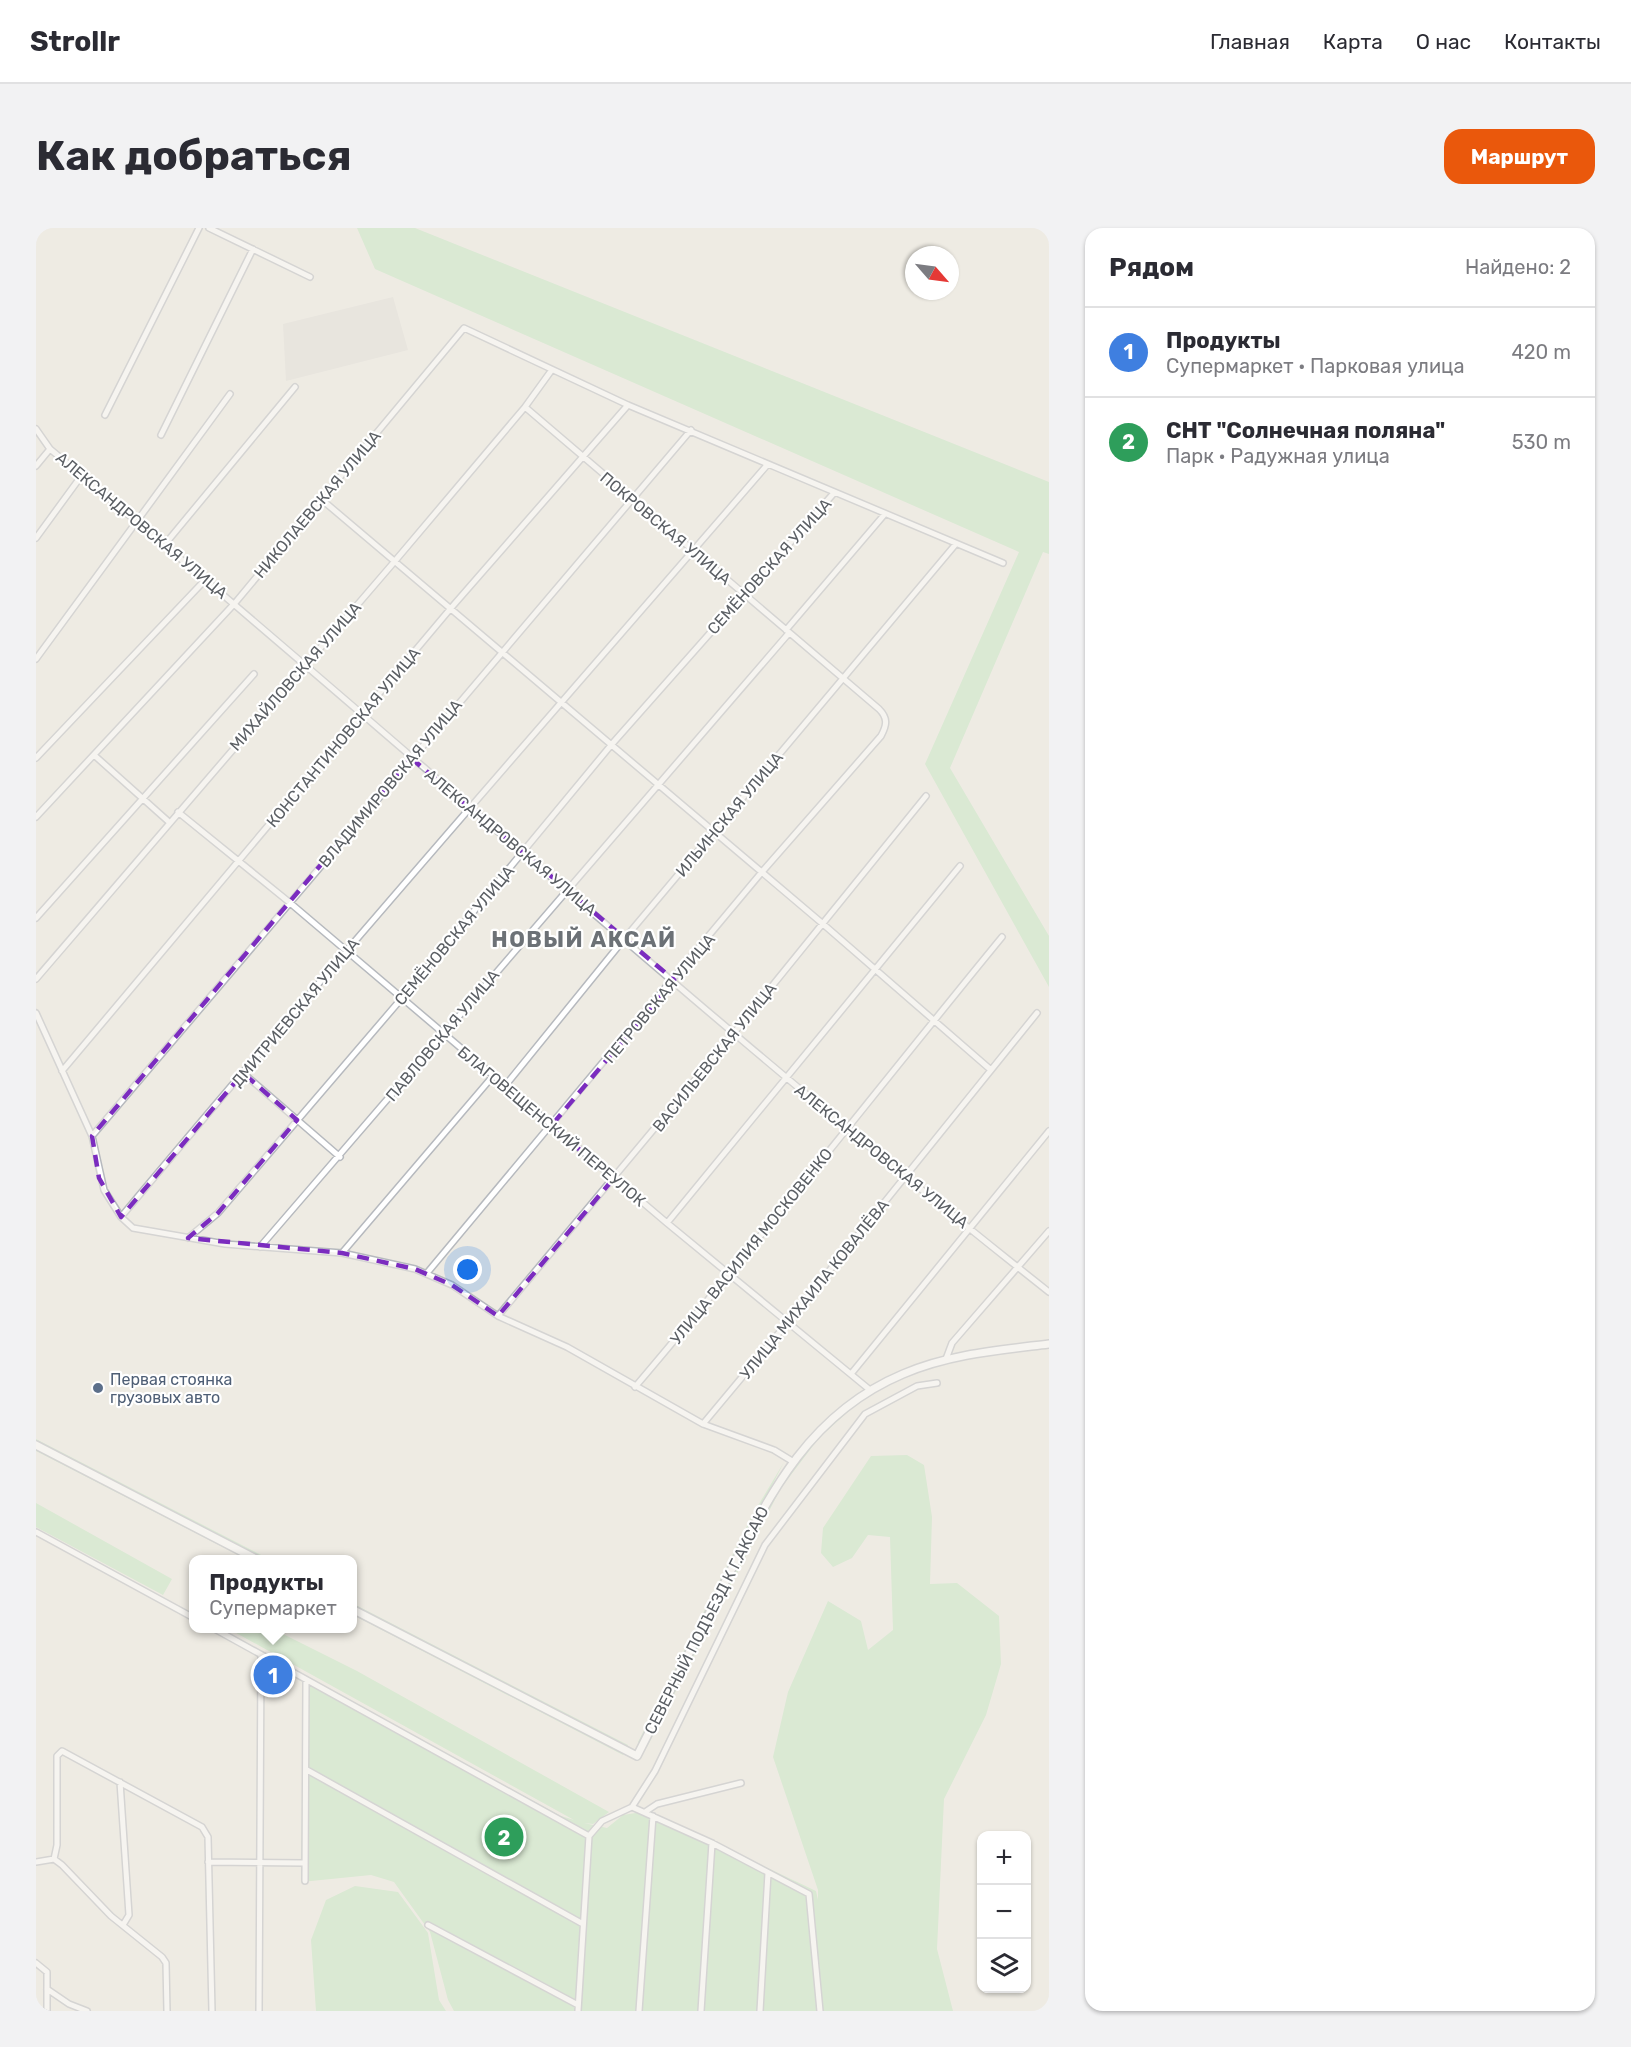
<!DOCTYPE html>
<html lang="ru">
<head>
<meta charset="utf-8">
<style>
  :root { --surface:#fff; --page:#f2f2f3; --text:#2b2b33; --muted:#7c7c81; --line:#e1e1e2; --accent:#ea580c }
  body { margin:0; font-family:Rubik,sans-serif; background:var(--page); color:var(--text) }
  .controls { position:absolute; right:18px; bottom:18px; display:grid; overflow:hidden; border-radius:12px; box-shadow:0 2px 4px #0004 }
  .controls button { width:54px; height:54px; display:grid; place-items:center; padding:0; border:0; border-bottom:2px solid var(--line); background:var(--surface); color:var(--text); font:30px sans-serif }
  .compass { position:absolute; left:869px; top:18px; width:54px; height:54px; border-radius:50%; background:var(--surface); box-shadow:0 2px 4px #0004; rotate:118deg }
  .you { position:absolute; left:432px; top:1042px; width:21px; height:21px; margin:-15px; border:4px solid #fff; border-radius:50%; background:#1a73e8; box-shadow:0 0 0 9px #1a73e833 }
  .badge { display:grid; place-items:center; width:39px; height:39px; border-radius:50%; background:var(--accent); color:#fff; font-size:20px; font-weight:700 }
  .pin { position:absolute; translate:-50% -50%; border:3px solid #fff; box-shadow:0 2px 6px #0006 }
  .popup { position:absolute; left:153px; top:1327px; width:168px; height:78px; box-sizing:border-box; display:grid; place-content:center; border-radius:12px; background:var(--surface); filter:drop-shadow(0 2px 4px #0005); font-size:20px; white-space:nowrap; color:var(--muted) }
  .popup b { font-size:22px; color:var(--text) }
  .popup::after { content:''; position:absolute; left:50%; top:100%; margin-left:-12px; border:12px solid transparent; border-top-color:var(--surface) }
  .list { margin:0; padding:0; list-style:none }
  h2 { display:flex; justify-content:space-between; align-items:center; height:78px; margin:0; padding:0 24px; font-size:26px }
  h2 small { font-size:20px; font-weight:400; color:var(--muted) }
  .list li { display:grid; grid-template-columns:39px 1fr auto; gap:18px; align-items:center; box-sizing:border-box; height:90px; padding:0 24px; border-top:2px solid var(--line) }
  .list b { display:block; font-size:22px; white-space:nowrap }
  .list p { margin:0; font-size:20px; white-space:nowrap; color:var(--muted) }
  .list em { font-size:20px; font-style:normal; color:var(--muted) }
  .icon { flex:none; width:33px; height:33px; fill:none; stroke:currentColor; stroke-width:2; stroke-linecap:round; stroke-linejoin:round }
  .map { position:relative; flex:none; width:1013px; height:1783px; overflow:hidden; border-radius:18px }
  header { display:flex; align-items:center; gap:36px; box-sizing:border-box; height:84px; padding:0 30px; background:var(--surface); border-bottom:2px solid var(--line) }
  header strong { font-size:28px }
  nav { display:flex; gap:33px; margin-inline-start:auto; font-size:21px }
  .intro { display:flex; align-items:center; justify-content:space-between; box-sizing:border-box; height:144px; padding:0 36px }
  h1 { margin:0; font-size:42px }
  .button { padding:15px 27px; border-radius:18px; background:var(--accent); color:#fff; font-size:21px; font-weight:700 }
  main { display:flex; gap:36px; padding:0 36px }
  aside { flex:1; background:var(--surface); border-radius:18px; box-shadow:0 2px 4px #0004 }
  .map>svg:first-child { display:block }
</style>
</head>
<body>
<header>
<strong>Strollr</strong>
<nav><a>Главная</a><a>Карта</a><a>О нас</a><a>Контакты</a></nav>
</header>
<div class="intro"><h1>Как добраться</h1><a class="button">Маршрут</a></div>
<main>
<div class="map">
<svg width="1013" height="1783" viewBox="0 0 1013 1783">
  <rect width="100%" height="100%" fill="#eeebe3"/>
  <path fill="#dfddd7" d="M357,69L372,122L250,153L247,96Z"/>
  <path fill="#c0e6bf" d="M321,0H379L1013,254V326L1007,324L914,540L1013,708V759L889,536L983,324L339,41Z
    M824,1173L783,1210L745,1260L611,1519L610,1518C635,1468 660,1418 686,1368C723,1294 755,1223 824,1173Z
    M0,1211L233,1331H229L0,1213Z
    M0,1220L215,1331H210L0,1223Z
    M871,1227L888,1237L896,1289L894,1356L921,1355L963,1388L965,1436L950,1487L908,1571L901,1721L917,1783H418L412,1772L394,1704L358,1654L335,1647L265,1654L268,1449L525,1588L538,1592L193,1401H237L321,1443L573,1584L557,1596L548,1595L571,1600L587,1587L612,1583L780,1663L782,1672V1662L737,1529L752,1464L792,1373L825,1393L832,1422L857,1402L854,1309L832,1307L816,1330L797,1339L785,1325L787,1300L835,1228Z
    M748,1234L604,1515L602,1514L717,1286Z
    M0,1275L136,1351L127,1367L0,1299Z
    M316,1375L592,1517L591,1519L317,1377Z
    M316,1384L588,1525L587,1527L317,1387Z
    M319,1658L362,1664L392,1705L403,1772L410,1783H280L275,1712L290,1672Z"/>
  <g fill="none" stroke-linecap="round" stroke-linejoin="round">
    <defs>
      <path id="minor" d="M173,0L274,49
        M69,187L163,0
        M0,201L14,221C349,499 671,794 1013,1064
        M125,207L217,21
        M0,238L14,221
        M285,271L787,696L955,842
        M0,310L46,247
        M130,315L259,159
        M750,402L848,287
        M0,431L194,166
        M58,527L133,594
        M0,530L170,351
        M142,584L253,674L631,995L834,1162
        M0,589L199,375L428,100L592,177L967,335
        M0,690L218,446
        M0,751L359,333L489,179L515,143
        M0,785L56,908L68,962L85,989L97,1000L189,1016L306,1025L379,1041L416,1057L462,1088L531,1119L667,1196L738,1222L756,1233
        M26,843L415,380L592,177
        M207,845L304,929
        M469,858L589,710L919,317
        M56,908L655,202
        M85,989C297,735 516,486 732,236
        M631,995L924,638
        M152,1010L182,985L366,770L576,516L798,265
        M224,1019L753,405
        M306,1025L457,848
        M391,1045L725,645L845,508C851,497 852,490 843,481L489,179
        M462,1088L698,805L890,568
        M910,1131L916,1115L1013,1003
        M815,1146L1013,903
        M599,1159C725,1011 843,859 966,709
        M667,1196L752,1094L1001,785
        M0,1304L158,1390
        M177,1400L553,1608L566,1593L596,1579
        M271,1542L547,1696
        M84,1554L93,1687L87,1697
        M596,1579L619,1543L729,1317L829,1186L881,1158L901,1155
        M596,1579L676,1615L773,1666L784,1783
        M609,1584L621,1576L705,1555
        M18,1631L21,1617V1528L26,1523L166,1599L172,1609L176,1783
        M0,1634L18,1631L26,1637L75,1688L126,1729L130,1735L131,1783
        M172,1634L269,1635
        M269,1653L270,1454
        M392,1697L542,1777
        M0,1735L11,1744V1783
        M11,1761L33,1776L51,1783
        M223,1783L225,1427
        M542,1783L553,1608
        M603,1783L617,1588
        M665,1783L676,1615
        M724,1783L732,1645"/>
      <path id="tertiary" d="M0,1217L222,1332
        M316,1381L601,1528C628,1474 656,1420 683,1366C729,1276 767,1188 867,1146C913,1126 964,1122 1013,1116"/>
    </defs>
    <use href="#minor" stroke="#b6b9be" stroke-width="8"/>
    <use href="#tertiary" stroke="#b6b9be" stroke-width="10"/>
    <use href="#minor" stroke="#fff" stroke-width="5"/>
    <use href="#tertiary" stroke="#fff" stroke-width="7"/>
  </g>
  <path d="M0 0H1013V1783H0ZM375,530L638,752L515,898L578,950L462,1088L416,1057L379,1041L306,1025L152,1010L182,985L261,892L207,845L85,989L63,950L56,908Z" fill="#eeebe3" fill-opacity=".55" fill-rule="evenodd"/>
  <path fill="none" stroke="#7b2cbf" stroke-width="4.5" stroke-dasharray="12 8" stroke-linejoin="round" d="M375,530L638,752L515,898L578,950L462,1088L416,1057L379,1041L306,1025L152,1010L182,985L261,892L207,845L85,989L63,950L56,908Z"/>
  <circle fill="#5c6f8a" stroke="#fff" stroke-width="2" cx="62" cy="1160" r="6"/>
  <g text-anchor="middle" stroke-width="4.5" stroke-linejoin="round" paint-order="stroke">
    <g font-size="16" fill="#5b5f64" stroke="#fff">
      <text transform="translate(281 276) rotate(-50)" y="6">НИКОЛАЕВСКАЯ УЛИЦА</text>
      <text transform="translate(106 297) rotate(40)" y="6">АЛЕКСАНДРОВСКАЯ УЛИЦА</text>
      <text transform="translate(630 300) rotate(40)" y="6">ПОКРОВСКАЯ УЛИЦА</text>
      <text transform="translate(733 338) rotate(-48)" y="6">СЕМЁНОВСКАЯ УЛИЦА</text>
      <text transform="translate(259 448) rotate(-49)" y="6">МИХАЙЛОВСКАЯ УЛИЦА</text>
      <text transform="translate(307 509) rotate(-50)" y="6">КОНСТАНТИНОВСКАЯ УЛИЦА</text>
      <text transform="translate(354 555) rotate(-50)" y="6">ВЛАДИМИРОВСКАЯ УЛИЦА</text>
      <text transform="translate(693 586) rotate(-50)" y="6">ИЛЬИНСКАЯ УЛИЦА</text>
      <text transform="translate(475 614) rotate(40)" y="6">АЛЕКСАНДРОВСКАЯ УЛИЦА</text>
      <text transform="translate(418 707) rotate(-50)" y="6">СЕМЁНОВСКАЯ УЛИЦА</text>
      <text transform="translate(623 770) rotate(-50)" y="6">ПЕТРОВСКАЯ УЛИЦА</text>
      <text transform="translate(259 784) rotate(-50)" y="6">ДМИТРИЕВСКАЯ УЛИЦА</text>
      <text transform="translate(406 807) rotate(-50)" y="6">ПАВЛОВСКАЯ УЛИЦА</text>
      <text transform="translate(678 829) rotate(-51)" y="6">ВАСИЛЬЕВСКАЯ УЛИЦА</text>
      <text transform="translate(516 898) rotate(40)" y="6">БЛАГОВЕЩЕНСКИЙ ПЕРЕУЛОК</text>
      <text transform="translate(846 928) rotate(39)" y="6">АЛЕКСАНДРОВСКАЯ УЛИЦА</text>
      <text transform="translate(715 1018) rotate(-51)" y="6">УЛИЦА ВАСИЛИЯ МОСКОВЕНКО</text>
      <text transform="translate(778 1061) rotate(-51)" y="6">УЛИЦА МИХАИЛА КОВАЛЁВА</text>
      <text transform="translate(670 1392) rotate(-63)" y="6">СЕВЕРНЫЙ ПОДЪЕЗД К Г.АКСАЮ</text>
    </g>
    <g font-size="16" fill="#4e5e75" stroke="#fff" text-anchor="start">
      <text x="74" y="1157">Первая стоянка<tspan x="74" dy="18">грузовых авто</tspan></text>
    </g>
    <g font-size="22" font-weight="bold" letter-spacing="1.5" fill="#6c7176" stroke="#fff">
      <text x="548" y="719">НОВЫЙ АКСАЙ</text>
    </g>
  </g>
</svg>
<div class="controls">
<button>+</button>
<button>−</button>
<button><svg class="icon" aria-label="layers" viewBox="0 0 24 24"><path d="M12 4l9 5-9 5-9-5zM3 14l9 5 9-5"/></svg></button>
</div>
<svg class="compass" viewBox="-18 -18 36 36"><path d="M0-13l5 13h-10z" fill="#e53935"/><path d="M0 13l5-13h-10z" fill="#7c7c81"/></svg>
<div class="you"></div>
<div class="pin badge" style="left:237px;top:1447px;background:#3f7fe0">1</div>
<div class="popup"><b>Продукты</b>Супермаркет</div>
<div class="pin badge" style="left:468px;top:1609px;background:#2e9e5b">2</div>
</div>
<aside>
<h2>Рядом<small>Найдено: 2</small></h2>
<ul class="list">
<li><span class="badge" style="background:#3f7fe0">1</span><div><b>Продукты</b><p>Супермаркет · Парковая улица</p></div><em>420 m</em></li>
<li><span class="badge" style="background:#2e9e5b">2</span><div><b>СНТ &quot;Солнечная поляна&quot;</b><p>Парк · Радужная улица</p></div><em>530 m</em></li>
</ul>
</aside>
</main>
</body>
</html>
